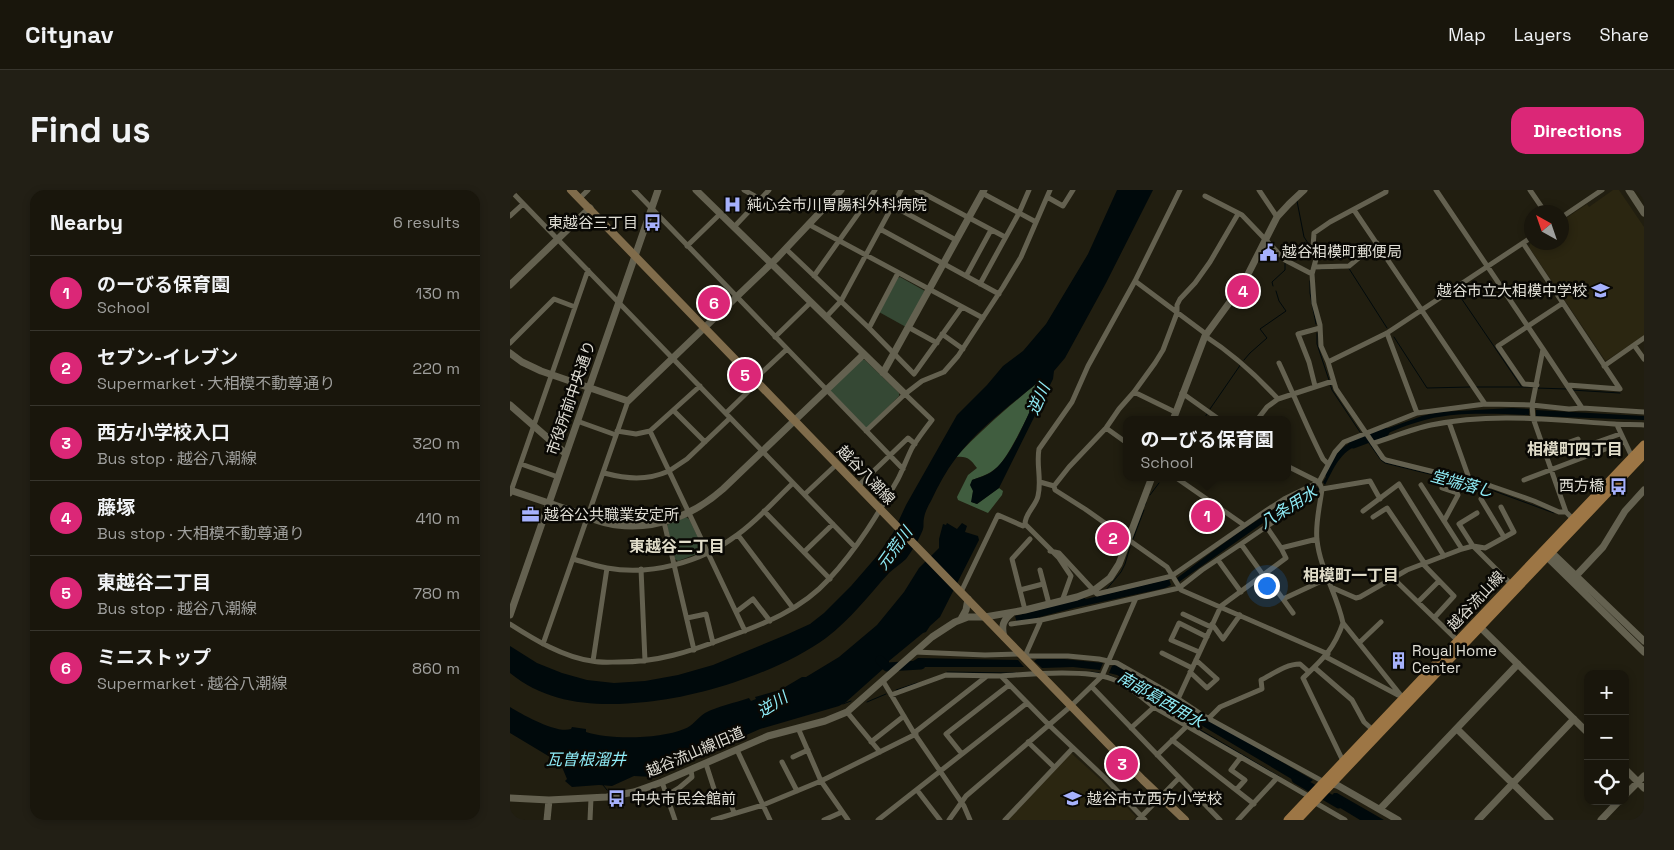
<!DOCTYPE html>
<html lang="en">
<head>
<meta charset="utf-8">
<style>
  :root { --surface:#19160c; --page:#221f15; --text:#f1f3f6; --muted:#9f9f9d; --line:#37352d; --accent:#db2777 }
  body { margin:0; font-family:"Space Grotesk","Noto Sans JP",sans-serif; background:var(--page); color:var(--text) }
  .controls { position:absolute; right:15px; bottom:15px; display:grid; overflow:hidden; border-radius:10px; box-shadow:0 2px 8px #0003 }
  .controls button { width:45px; height:45px; display:grid; place-items:center; padding:0; border:0; border-bottom:1px solid var(--line); background:var(--surface); color:var(--text); font:25px sans-serif }
  .compass { position:absolute; left:1014px; top:15px; width:45px; height:45px; border-radius:50%; background:var(--surface); box-shadow:0 2px 8px #0003; rotate:320deg }
  .you { position:absolute; left:756px; top:395px; width:18px; height:18px; margin:-12px; border:4px solid #fff; border-radius:50%; background:#1a73e8; box-shadow:0 0 0 8px #1a73e833 }
  .badge { display:grid; place-items:center; width:32px; height:32px; border-radius:50%; background:var(--accent); color:#fff; font-size:16px; font-weight:700 }
  .pin { position:absolute; translate:-50% -50%; border:2px solid #fff; box-shadow:0 1px 5px #0006 }
  .popup { position:absolute; left:613px; top:226px; width:168px; height:65px; box-sizing:border-box; display:grid; place-content:center; border-radius:10px; background:var(--surface); filter:drop-shadow(0 1px 4px #0005); font-size:16px; white-space:nowrap; color:var(--muted) }
  .popup b { font-size:19px; color:var(--text) }
  .popup::after { content:''; position:absolute; left:50%; top:100%; margin-left:-10px; border:10px solid transparent; border-top-color:var(--surface) }
  .list { margin:0; padding:0; list-style:none }
  h2 { display:flex; justify-content:space-between; align-items:center; height:65px; margin:0; padding:0 20px; font-size:21px }
  h2 small { font-size:16px; font-weight:400; color:var(--muted) }
  .list li { display:grid; grid-template-columns:32px 1fr auto; gap:15px; align-items:center; box-sizing:border-box; height:75px; padding:0 20px; border-top:1px solid var(--line) }
  .list b { display:block; font-size:19px; white-space:nowrap }
  .list p { margin:0; font-size:16px; white-space:nowrap; color:var(--muted) }
  .list em { font-size:16px; font-style:normal; color:var(--muted) }
  .icon { flex:none; width:28px; height:28px; fill:none; stroke:currentColor; stroke-width:2; stroke-linecap:round; stroke-linejoin:round }
  .map { position:relative; flex:none; width:1134px; height:630px; overflow:hidden; border-radius:15px }
  header { display:flex; align-items:center; gap:30px; box-sizing:border-box; height:70px; padding:0 25px; background:var(--surface); border-bottom:1px solid var(--line) }
  header strong { font-size:24px }
  nav { display:flex; gap:28px; margin-inline-start:auto; font-size:18px }
  .intro { display:flex; align-items:center; justify-content:space-between; box-sizing:border-box; height:120px; padding:0 30px }
  h1 { margin:0; font-size:35px }
  .button { padding:12px 22px; border-radius:15px; background:var(--accent); color:#fff; font-size:18px; font-weight:700 }
  main { display:flex; gap:30px; padding:0 30px }
  aside { flex:1; background:var(--surface); border-radius:15px; box-shadow:0 2px 8px #0003 }
  .map>svg:first-child { display:block }
</style>
</head>
<body>
<header>
<strong>Citynav</strong>
<nav><a>Map</a><a>Layers</a><a>Share</a></nav>
</header>
<div class="intro"><h1>Find us</h1><a class="button">Directions</a></div>
<main>
<aside>
<h2>Nearby<small>6 results</small></h2>
<ul class="list">
<li><span class="badge">1</span><div><b>のーびる保育園</b><p>School</p></div><em>130 m</em></li>
<li><span class="badge">2</span><div><b>セブン-イレブン</b><p>Supermarket · 大相模不動尊通り</p></div><em>220 m</em></li>
<li><span class="badge">3</span><div><b>西方小学校入口</b><p>Bus stop · 越谷八潮線</p></div><em>320 m</em></li>
<li><span class="badge">4</span><div><b>藤塚</b><p>Bus stop · 大相模不動尊通り</p></div><em>410 m</em></li>
<li><span class="badge">5</span><div><b>東越谷二丁目</b><p>Bus stop · 越谷八潮線</p></div><em>780 m</em></li>
<li><span class="badge">6</span><div><b>ミニストップ</b><p>Supermarket · 越谷八潮線</p></div><em>860 m</em></li>
</ul>
</aside>
<div class="map">
<svg width="1134" height="630" viewBox="0 0 1134 630">
  <rect width="100%" height="100%" fill="#211e10"/>
  <path fill="#2b2611" d="M1103,0H1109L1134,37V146L1097,170H1095L1019,57L1021,52H1052V31L1077,14L1079,17Z
    M561,563L591,590L626,627L623,630H498Z"/>
  <path fill="#354834" d="M390,87L415,101L396,137L369,122L388,88Z
    M351,169L355,170L389,203V206L358,237H355L321,202V198Z
    M176,327L179,329L194,359L192,362L168,371L165,369L157,336L159,333Z"/>
  <path fill="#405d3f" d="M531,193C530,205 500,263 491,273C483,283 473,286 462,290L463,301L462,312L467,314L489,298L493,301L492,305L478,323L448,310L447,307L458,285L467,278C460,269 458,266 446,267C471,240 498,217 526,194Z"/>
  <path fill="#00090b" d="M607,0H643L596,93L555,168L544,181L543,189L489,298L467,314L461,312L463,301L460,295L462,290C467,288 475,286 480,283C501,271 520,219 531,196V193L526,194C498,217 468,239 446,268C436,281 428,296 421,311C418,316 415,322 414,328C413,332 414,336 413,339C411,346 401,363 396,369C391,374 384,378 379,383C358,406 341,429 316,448C271,481 191,507 136,512C88,517 39,515 0,483V456L27,473L52,483L77,490L104,493L135,491L168,485L203,475L278,444L300,434L314,423L341,396L367,366L383,343L396,315L447,225L477,195L493,176L513,161L536,134L578,64Z
    M1002,218L1019,219V225C983,224 943,221 908,232C893,236 879,243 865,249L862,244L912,226L929,222Z
    M1026,220L1134,226V230L1026,226Z
    M852,247L855,252C831,260 826,274 815,295L813,292L816,287L815,283C827,262 829,257 852,247Z
    M808,297L809,300L766,324L669,392L667,388C708,357 760,317 808,297Z
    M437,333L447,339L452,333L457,336L455,342L468,346L469,350L430,427L420,436L416,442L413,443L379,471V476L376,478L373,479L336,512L329,516L250,539L205,559L194,561L184,568L143,587L124,586L102,596L89,595L62,597L55,591L57,589L52,577L45,570L0,543V517C13,525 47,544 61,539L62,537L76,539V542C100,550 150,549 174,539C183,536 187,528 195,523C208,516 225,513 239,508L241,511L246,509L245,507L270,500L292,487H296L329,467L367,435L394,402L409,378L429,358V349L433,334L436,335Z
    M659,389L661,395L655,398L564,418L507,433L505,426L574,408L576,409Z
    M408,468L508,470L514,477H403L400,475V473Z
    M527,469H554L593,473L590,480L563,477L532,478L524,471Z
    M605,475L803,590L795,596L790,594L607,485L599,483L602,476Z
    M824,603H827L874,630H850L817,610Z"/>
  <g fill="none" stroke-linecap="round" stroke-linejoin="round">
    <path stroke="#00090b" stroke-width="1" d="M787,11L794,47L800,56
      M777,67L795,52
      M838,77L877,138
      M811,79L832,78
      M800,91V103L806,134
      M763,96L762,92L775,80V73
      M947,102L1011,196
      M807,143V154L819,190
      M884,147L917,198L960,197
      M734,170L740,163L757,148L750,139L776,121L769,111L766,101
      M820,194L822,200L850,242
      M966,197H1022
      M1026,198L1057,199
      M1061,200L1110,203
      M700,219L731,174
      M693,230L697,224
      M859,253L871,270L875,273L976,298L1044,323
      M640,305L649,293
      M635,315L636,313
      M623,349L634,320
      M596,400L611,382L615,374L620,357
      M437,482L505,483
      M581,482L589,483
      M599,485L617,494
      M386,500L407,493
      M638,509L770,587
      M357,512L376,504
      M333,514L341,511
      M93,595L97,600"/>
    <path stroke="#00090b" stroke-width="9" d="M843,254L875,242
      M370,470L377,477L411,475
      M786,589L829,614"/>
    <path stroke="#646150" stroke-width="5" d="M0,0L345,357
      M124,0L393,279
      M234,0L250,9
      M407,0L495,47
      M749,0L767,27
      M876,0V2L820,32L804,43L803,57L806,69L802,84L804,113L810,135L811,156L818,172L826,199L873,268L876,270L981,296L1024,311L1049,322H1056
      M926,0L1033,159L1022,215L1023,228L1056,322L1063,329
      M1020,0L1035,22
      M472,3L526,32
      M695,6L732,25L775,70L802,84
      M537,7L553,16L563,0
      M70,8L78,0
      M383,16L446,50
      M844,20L975,214
      M0,26L13,14
      M1052,27L1092,0
      M298,34L473,128
      M224,37L259,0
      M370,39L489,104
      M1013,53L1110,199L1058,195
      M177,56L210,24
      M276,59L359,138L404,184L452,117
      M804,77L839,76L867,53
      M304,86L365,0
      M456,86L481,40
      M625,91L696,144
      M470,94L509,23L519,0
      M316,127L331,111L391,0
      M398,137L427,153
      M359,138L388,83
      M877,143L907,223
      M432,144L453,159
      M695,146C723,164 746,185 768,209
      M265,147L301,112
      M0,153L44,109L65,117
      M1124,155L1134,169
      M1033,159L1072,218
      M818,172L877,143L1022,47
      M769,173C784,205 797,238 813,269L818,274
      M1094,176L1134,148
      M245,189L277,159
      M1027,195L1014,194L988,156L1053,113
      M805,196L799,172L788,144L810,138
      M624,202L665,222
      M672,203L710,230
      M395,204L412,191L434,182L448,166L493,97L511,67L540,0
      M164,221L195,252
      M216,223L248,192
      M747,230L757,217L768,209L823,191
      M67,231L106,245
      M939,232L960,291
      M1107,235L1122,267
      M596,238L617,253
      M107,241L126,244L140,241L190,196
      M140,241L235,441
      M864,253C883,247 902,239 921,235C982,222 1043,230 1104,234C1114,235 1124,234 1134,235
      M1076,256L1110,244
      M1034,261L1068,249
      M11,274L48,287
      M777,276L809,292L812,299C810,315 805,334 807,350C810,379 827,404 833,433L893,508
      M159,281L177,269L220,228
      M94,283C117,289 136,291 159,281
      M665,287L734,335
      M1014,290L1114,252
      M530,292L544,296L545,300L575,319L657,377L671,400L818,464
      M911,295L952,359
      M348,296L398,248L405,254
      M544,296L559,277L596,238L609,219L624,202L645,173L653,160L667,123V115L670,109L685,93L700,72L728,24
      M932,298L947,303L948,305L934,331
      M812,299L860,291L870,309
      M0,304L78,80
      M295,304L327,274
      M971,309L994,347
      M254,321L320,389
      M853,321L889,294L934,366
      M967,323L949,334L963,356L975,358L1004,342L991,317
      M863,327L877,318L915,374
      M154,332L184,460
      M515,334C515,323 526,316 528,306C532,290 526,275 529,259L562,212L578,176L625,91L670,0
      M228,345L283,418
      M731,354L766,330
      M771,358L807,349
      M540,361L549,363L587,404L658,387L663,385L751,324L774,309L809,292L825,262L834,252L907,223L975,214L1022,215L1059,219L1072,218L1134,222
      M294,362L323,334
      M63,369C74,372 85,376 97,378C141,386 192,372 227,345C248,330 265,310 283,293
      M708,370L731,402
      M913,374L944,406L924,428
      M131,379L135,471
      M530,380L539,414
      M755,384L783,423
      M883,388L949,452
      M823,398L846,408L850,407L897,380L952,359L963,356L1001,394
      M510,400L533,394
      M451,402L488,325L513,336L515,334L549,368L561,386L552,411
      M773,409L818,388
      M908,412L929,391
      M515,420L502,369L520,349
      M226,422L243,409L260,431
      M673,424L701,437
      M177,428L196,424L203,453
      M833,433C824,459 813,469 793,488L833,571
      M0,434C25,450 53,467 82,471C91,473 100,472 109,472C148,472 179,462 215,448C254,434 291,420 319,389C347,359 368,324 388,289C393,279 397,268 402,258C408,248 415,239 422,230L395,204L356,241
      M501,434L531,430
      M702,434L713,449L730,425
      M849,453L871,432
      M33,454L118,211
      M405,462L475,465L509,464
      M689,462L661,450L669,433L697,447
      M652,463L682,478
      M512,466H558L589,469L607,473L661,504L694,526L814,592
      M515,466L531,430L669,398L692,380L731,354L753,385
      M816,467L888,505
      M83,471L97,378
      M805,478L842,510L854,532L863,540
      M680,482L697,498L707,489L686,470
      M491,486C519,484 577,479 602,489C618,495 631,507 644,517
      M373,491L404,543L454,616L460,630
      M582,497L710,630
      M381,505L436,485L491,486L539,535L595,588L635,630
      M668,509L711,416L776,368L771,358L756,336
      M337,522L370,562
      M699,528L710,517L752,499L751,490C763,484 776,474 790,474L799,482
      M288,538L311,591L338,630
      M621,538L644,517L800,607
      M404,543L477,486
      M662,550L744,614
      M361,552L394,526
      M518,552L544,577
      M227,560L260,630
      M452,564L436,544L499,495
      M647,565L677,536
      M283,567L298,560
      M272,572L287,601
      M196,574L207,608L218,605L224,623
      M152,592L165,630
      M407,600L430,630
      M726,600L735,590L721,580L731,567
      M156,606L169,598L182,587L181,580
      M804,612L835,630
      M80,630L81,608
      M203,630L253,615L311,591L406,544
      M314,630L332,622
      M368,630L517,513
      M439,630L456,606L561,516L592,486L626,408
      M495,630L563,558
      M628,630L669,588
      M728,630L767,588"/>
    <path stroke="#646150" stroke-width="7" d="M186,0L395,204
      M1119,0L1134,23
      M0,95L80,18
      M0,163L12,172L31,181L118,211L266,69L331,0
      M373,183L474,0
      M0,215L56,264
      M663,230L695,146L733,94L767,27L779,14L794,0
      M0,300C21,307 42,314 62,321C77,327 91,333 107,335C146,340 184,325 213,299L354,164
      M1038,359L1134,451
      M1034,364L1134,462
      M1063,389L1093,357L1115,321L1134,300
      M0,425L148,0
      M451,429L456,420L458,409
      M969,436L1078,543
      M494,447C491,436 493,430 502,423
      M947,539L1040,630
      M1115,579L1134,598
      M818,593L827,595L888,630
      M1115,605L1134,586
      M0,608L39,610L97,607L124,602L152,592L258,546L315,531L337,522L422,447L445,432L458,427H475L515,420L567,407L583,401L600,388L609,374L642,287
      M870,619L1008,474
      M37,630L39,610
      M968,630L1064,529
      M1091,630L1109,611"/>
    <path stroke="#806c4b" stroke-width="8" d="M61,0L529,483L633,590L675,630"/>
    <path stroke="#9d7645" stroke-width="9" d="M778,630L1134,255
      M787,630L1134,264"/>
  </g>
  <defs>
    <symbol id="hospital-bare" viewBox="-9 -9 18 18"><path d="M-5-5h3v3.5h4V-5h3V5h-3V1.5h-4V5h-3Z" fill="#a6b1fc" stroke="#090804" stroke-width="2.5" paint-order="stroke"/></symbol>
    <symbol id="bus-bare" viewBox="-9 -9 18 18"><path d="M-5-6H5V4H4V6H2V4H-2V6H-4V4H-5ZM-3.5-4V0h7V-4ZM-3.5 1.2v1.5H-2V1.2ZM2 1.2v1.5H3.5V1.2Z" fill="#a6b1fc" stroke="#090804" stroke-width="2.5" paint-order="stroke"/></symbol>
    <symbol id="civic-bare" viewBox="-9 -9 18 18"><path d="M-.6-6.5H3V-4.5H.6V-3L4-1V1h2V6H-6V1h2V-1L-.6-3ZM-1.2 2.5V6h2.4V2.5Z" fill="#a6b1fc" stroke="#090804" stroke-width="2.5" paint-order="stroke"/></symbol>
    <symbol id="school-bare" viewBox="-9 -9 18 18"><path d="M0-5L7-2L0 1L-7-2ZM-4 1L0 2.5L4 1V4Q0 6-4 4Z" fill="#a6b1fc" stroke="#090804" stroke-width="2.5" paint-order="stroke"/></symbol>
    <symbol id="office-bare" viewBox="-9 -9 18 18"><path d="M-6-3h4V-5.5h4V-3h4V5H-6ZM-1-4.5V-3h2v-1.5ZM-6 0V1H6V0Z" fill="#a6b1fc" stroke="#090804" stroke-width="2.5" paint-order="stroke"/></symbol>
    <symbol id="building-bare" viewBox="-9 -9 18 18"><path d="M-4-6H4V6H1V3H-1V6H-4ZM-2.5-4.3h1.7v1.8h-1.7ZM.8-4.3h1.7v1.8H.8ZM-2.5-1h1.7V.8h-1.7ZM.8-1h1.7V.8H.8Z" fill="#a6b1fc" stroke="#090804" stroke-width="2.5" paint-order="stroke"/></symbol>
  </defs>
  <g fill-rule="evenodd">
    <use href="#hospital-bare" x="210" y="2" width="25" height="25"/>
    <use href="#bus-bare" x="130" y="20" width="25" height="25"/>
    <use href="#civic-bare" x="746" y="50" width="25" height="25"/>
    <use href="#school-bare" x="1078" y="88" width="25" height="25"/>
    <use href="#bus-bare" x="1096" y="284" width="25" height="25"/>
    <use href="#office-bare" x="8" y="312" width="25" height="25"/>
    <use href="#building-bare" x="876" y="458" width="25" height="25"/>
    <use href="#bus-bare" x="94" y="596" width="25" height="25"/>
    <use href="#school-bare" x="550" y="596" width="25" height="25"/>
  </g>
  <g text-anchor="middle" stroke-width="5" stroke-linejoin="round" paint-order="stroke">
    <g font-size="15" fill="#e0ded5" stroke="#090804" text-anchor="start">
      <text x="237" y="20">純心会市川胃腸科外科病院</text>
      <text x="128" y="38" text-anchor="end">東越谷三丁目</text>
      <text x="772" y="67">越谷相模町郵便局</text>
      <text x="1077" y="106" text-anchor="end">越谷市立大相模中学校</text>
      <text x="1094" y="301" text-anchor="end">西方橋</text>
      <text x="34" y="330">越谷公共職業安定所</text>
      <text x="902" y="466">Royal Home<tspan x="902" dy="17">Center</tspan></text>
      <text x="121" y="614">中央市民会館前</text>
      <text x="577" y="614">越谷市立西方小学校</text>
    </g>
    <g font-size="15" fill="#e0ded5" stroke="#090804">
      <text transform="translate(61 208) rotate(-71)" y="5">市役所前中央通り</text>
      <text transform="translate(356 285) rotate(46)" y="5">越谷八潮線</text>
      <text transform="translate(966 411) rotate(-47)" y="5">越谷流山線</text>
      <text transform="translate(185 562) rotate(-23)" y="5">越谷流山線旧道</text>
    </g>
    <g font-size="16" font-style="italic" fill="#8fecf7" stroke="#090804">
      <text transform="translate(528 209) rotate(-66)" y="6">逆川</text>
      <text transform="translate(952 293) rotate(15)" y="6">堂端落し</text>
      <text transform="translate(778 317) rotate(-32)" y="6">八条用水</text>
      <text transform="translate(384 358) rotate(-54)" y="6">元荒川</text>
      <text transform="translate(651 509) rotate(30)" y="6">南部葛西用水</text>
      <text transform="translate(262 514) rotate(-32)" y="6">逆川</text>
      <text x="76" y="575">瓦曽根溜井</text>
    </g>
    <g font-size="16" font-weight="bold" fill="#e1ddca" stroke="#090804">
      <text x="1065" y="265">相模町四丁目</text>
      <text x="167" y="362">東越谷二丁目</text>
      <text x="841" y="391">相模町一丁目</text>
    </g>
  </g>
</svg>
<div class="controls">
<button>+</button>
<button>−</button>
<button><svg class="icon" aria-label="locate" viewBox="0 0 24 24"><circle cx="12" cy="12" r="6"/><path d="M12 2v4M12 18v4M2 12h4M18 12h4"/></svg></button>
</div>
<svg class="compass" viewBox="-18 -18 36 36"><path d="M0-13l5 13h-10z" fill="#e53935"/><path d="M0 13l5-13h-10z" fill="#9f9f9d"/></svg>
<div class="you"></div>
<div class="pin badge" style="left:697px;top:326px">1</div>
<div class="popup"><b>のーびる保育園</b>School</div>
<div class="pin badge" style="left:603px;top:348px">2</div>
<div class="pin badge" style="left:612px;top:574px">3</div>
<div class="pin badge" style="left:733px;top:101px">4</div>
<div class="pin badge" style="left:235px;top:185px">5</div>
<div class="pin badge" style="left:204px;top:113px">6</div>
</div>
</main>
</body>
</html>
